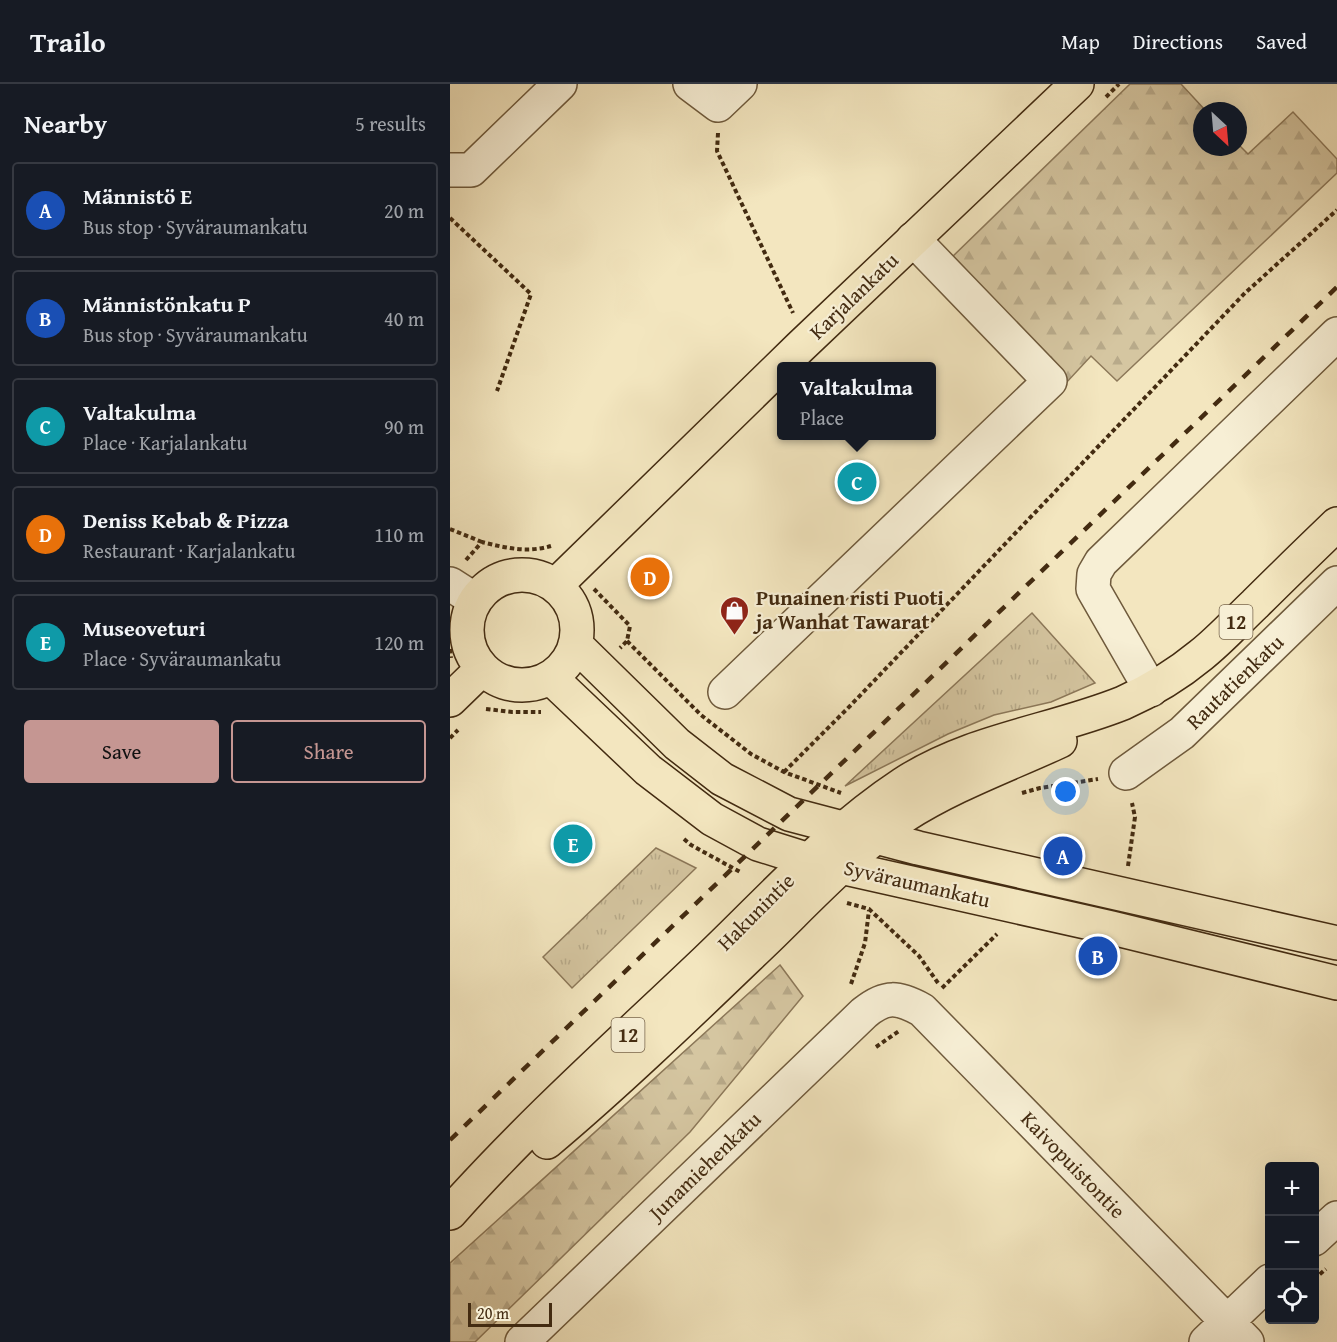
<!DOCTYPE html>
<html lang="en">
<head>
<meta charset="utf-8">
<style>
  :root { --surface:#171b24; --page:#20242c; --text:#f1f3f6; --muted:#9ea1a6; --line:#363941; --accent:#c59692 }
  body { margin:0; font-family:"Gentium Book Plus",serif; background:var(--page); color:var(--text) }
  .controls { position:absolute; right:18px; bottom:18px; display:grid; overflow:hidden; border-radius:6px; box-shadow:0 6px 24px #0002 }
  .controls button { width:54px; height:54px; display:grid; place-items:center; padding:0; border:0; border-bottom:2px solid var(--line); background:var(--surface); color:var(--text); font:30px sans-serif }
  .compass { position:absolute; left:743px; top:18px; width:54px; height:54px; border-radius:50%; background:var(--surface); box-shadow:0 6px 24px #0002; rotate:154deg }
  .scale { position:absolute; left:18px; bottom:15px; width:84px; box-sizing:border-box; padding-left:6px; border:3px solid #432b11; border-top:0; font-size:16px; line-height:21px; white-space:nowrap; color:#432b11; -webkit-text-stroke:4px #f7efd5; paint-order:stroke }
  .you { position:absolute; left:616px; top:708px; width:21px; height:21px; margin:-15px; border:4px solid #fff; border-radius:50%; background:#1a73e8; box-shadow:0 0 0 9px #1a73e833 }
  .badge { display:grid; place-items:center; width:39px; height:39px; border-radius:50%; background:var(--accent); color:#fff; font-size:20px; font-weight:700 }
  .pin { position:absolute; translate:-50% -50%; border:3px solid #fff; box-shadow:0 2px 6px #0006 }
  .popup { position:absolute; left:327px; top:278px; width:159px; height:78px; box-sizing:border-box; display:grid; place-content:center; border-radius:6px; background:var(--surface); filter:drop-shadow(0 2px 4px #0005); font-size:20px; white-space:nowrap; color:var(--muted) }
  .popup b { font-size:22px; color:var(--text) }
  .popup::after { content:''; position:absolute; left:50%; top:100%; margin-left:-12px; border:12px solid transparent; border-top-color:var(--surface) }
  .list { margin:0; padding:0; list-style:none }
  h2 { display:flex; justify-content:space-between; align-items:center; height:78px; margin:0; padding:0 24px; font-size:26px }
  h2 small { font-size:20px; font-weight:400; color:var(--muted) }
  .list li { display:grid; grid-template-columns:39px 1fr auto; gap:18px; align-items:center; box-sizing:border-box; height:96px; margin:0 12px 12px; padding:0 12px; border:2px solid var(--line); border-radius:6px }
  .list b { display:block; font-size:22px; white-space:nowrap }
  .list p { margin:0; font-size:20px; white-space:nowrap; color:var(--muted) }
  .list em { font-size:20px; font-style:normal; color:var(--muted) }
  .actions { display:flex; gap:12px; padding:18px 24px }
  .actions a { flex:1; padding:14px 0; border:2px solid var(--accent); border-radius:6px; text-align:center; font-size:21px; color:var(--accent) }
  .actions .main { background:var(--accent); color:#111 }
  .icon { flex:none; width:33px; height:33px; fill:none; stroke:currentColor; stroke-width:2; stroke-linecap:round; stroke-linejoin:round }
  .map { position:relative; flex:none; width:887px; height:1258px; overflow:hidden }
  header { display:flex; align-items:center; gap:36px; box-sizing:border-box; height:84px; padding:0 30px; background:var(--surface); border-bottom:2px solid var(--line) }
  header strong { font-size:28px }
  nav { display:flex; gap:33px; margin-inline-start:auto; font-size:21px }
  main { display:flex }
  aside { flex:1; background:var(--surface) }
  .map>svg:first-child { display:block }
</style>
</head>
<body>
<header>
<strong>Trailo</strong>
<nav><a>Map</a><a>Directions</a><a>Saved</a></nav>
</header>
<main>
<aside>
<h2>Nearby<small>5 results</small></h2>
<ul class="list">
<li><span class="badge" style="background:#1a4fb4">A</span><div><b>Männistö E</b><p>Bus stop · Syväraumankatu</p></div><em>20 m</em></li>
<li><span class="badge" style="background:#1a4fb4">B</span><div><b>Männistönkatu P</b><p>Bus stop · Syväraumankatu</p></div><em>40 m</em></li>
<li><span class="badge" style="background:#0f9aa8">C</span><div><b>Valtakulma</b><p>Place · Karjalankatu</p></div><em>90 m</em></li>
<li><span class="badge" style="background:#e8710a">D</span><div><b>Deniss Kebab &amp; Pizza</b><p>Restaurant · Karjalankatu</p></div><em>110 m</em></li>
<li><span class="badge" style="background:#0f9aa8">E</span><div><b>Museoveturi</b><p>Place · Syväraumankatu</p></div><em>120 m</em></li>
</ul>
<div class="actions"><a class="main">Save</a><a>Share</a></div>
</aside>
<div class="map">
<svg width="887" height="1258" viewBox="0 0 887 1258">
  <defs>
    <pattern id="grass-tufts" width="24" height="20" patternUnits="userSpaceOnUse" patternTransform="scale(1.5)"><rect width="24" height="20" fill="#d5c6a1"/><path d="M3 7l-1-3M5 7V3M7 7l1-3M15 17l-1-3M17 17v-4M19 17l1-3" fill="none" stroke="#b8aa8a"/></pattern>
    <pattern id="forest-firs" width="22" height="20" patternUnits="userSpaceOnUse" patternTransform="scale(1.5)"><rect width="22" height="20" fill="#d5c6a1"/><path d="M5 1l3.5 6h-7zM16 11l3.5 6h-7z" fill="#b8aa8a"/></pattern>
  </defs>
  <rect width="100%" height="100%" fill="#f3e6bf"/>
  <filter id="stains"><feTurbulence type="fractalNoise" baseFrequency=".00333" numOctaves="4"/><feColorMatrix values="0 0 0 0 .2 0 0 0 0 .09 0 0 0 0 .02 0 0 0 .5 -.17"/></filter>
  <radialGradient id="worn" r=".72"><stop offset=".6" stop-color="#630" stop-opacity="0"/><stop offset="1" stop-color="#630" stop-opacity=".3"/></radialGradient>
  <path fill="url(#grass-tufts)" stroke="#8c7859" stroke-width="1.5" d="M582,529L645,599L601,618L544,631L498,650L395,702Z
    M206,764L246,784L122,904L93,873Z"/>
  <path fill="url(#forest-firs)" stroke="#8c7859" stroke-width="1.5" d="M680,0H731L756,27H752V63H788V60L798,70L843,28L887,75V89L667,297L641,272L616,299L499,176Z
    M330,881L353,912L240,1048L25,1258H0V1179Z"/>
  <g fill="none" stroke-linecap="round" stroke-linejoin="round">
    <defs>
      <path id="minor" d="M240,0L268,21L290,0
        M0,86H21L110,0
        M0,500L25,516
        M701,606L643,505L644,490L651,478L887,250
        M275,608L600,297L463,155
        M676,689L732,649L887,499
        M864,1155L887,1134
        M72,1258L414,929C436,911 448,913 472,926L797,1258
        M756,1258L820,1197"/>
      <path id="major" d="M17 546a55 55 0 1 1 110 0a55 55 0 1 1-110 0Z
        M105,502L350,263L627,0
        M125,560L227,660L272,695L339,730L468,764L887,859
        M101,594L198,686L262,735L308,760L359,776L662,844L887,899
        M0,616L32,585"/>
      <path id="highway" d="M97,1058C174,993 246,923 318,854C359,814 406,764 454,732C502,701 558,681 610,657
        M0,1129C80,1039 170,959 257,876C321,815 380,748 453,700C520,656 601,648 673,619C700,607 728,590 751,571C770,556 787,537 805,520C832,493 860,466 887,440"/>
    </defs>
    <use href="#minor" stroke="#6f5a3c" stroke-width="36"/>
    <use href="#major" stroke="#432b11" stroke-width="36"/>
    <use href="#highway" stroke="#432b11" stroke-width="36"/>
    <path stroke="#432b11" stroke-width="4" stroke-dasharray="4.5 3" stroke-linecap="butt" d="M656,13L669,0
      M268,49L267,67L343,229
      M0,134L81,210L47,307
      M0,445L32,458
      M16,476L32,458C56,464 77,469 101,462
      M144,505L180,542L177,557L170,564
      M177,557L251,631L301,670L334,688L391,709
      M0,565L1,574
      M36,625L62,628H91
      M0,654L8,646
      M334,688L400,622L795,209L887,126
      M572,709L590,704L648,695
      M234,755L241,761L292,789
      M678,782L685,733L682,719
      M397,819L419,825L469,872L488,899
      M401,900L415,859L419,826
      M492,904L547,850
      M426,963L449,947
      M864,1195L876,1185"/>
    <use href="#minor" stroke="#f7efd5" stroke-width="33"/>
    <use href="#major" stroke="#f3e6bf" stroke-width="33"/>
    <use href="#highway" stroke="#f3e6bf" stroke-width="33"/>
    <path stroke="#432b11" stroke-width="4.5" stroke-dasharray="10 10" stroke-linecap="butt" d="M0,1056L887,203"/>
  </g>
  <defs>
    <symbol id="shop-pin" viewBox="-11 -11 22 30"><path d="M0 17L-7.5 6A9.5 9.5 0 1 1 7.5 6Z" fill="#8f2418" stroke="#f7efd5"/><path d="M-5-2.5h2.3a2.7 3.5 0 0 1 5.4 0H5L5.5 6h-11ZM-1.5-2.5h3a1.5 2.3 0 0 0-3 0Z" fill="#fff"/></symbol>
  </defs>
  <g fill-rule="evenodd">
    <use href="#shop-pin" x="268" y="510" width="33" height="45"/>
  </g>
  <g text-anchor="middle" stroke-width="4.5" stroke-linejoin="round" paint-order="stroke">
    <g fill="#f7efd5" stroke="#79664c" stroke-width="1.5">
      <rect x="769.5" y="521" width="33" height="34" rx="4.5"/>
      <rect x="161.5" y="934" width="33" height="34" rx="4.5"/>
    </g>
    <g font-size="20" font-weight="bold" fill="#432b11">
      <text x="786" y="545">12</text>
      <text x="178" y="958">12</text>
    </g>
    <g font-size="21" fill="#432b11" stroke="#f7efd5">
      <text transform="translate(404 212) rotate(-44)" y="7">Karjalankatu</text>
      <text transform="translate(785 598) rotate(-44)" y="7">Rautatienkatu</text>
      <text transform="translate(467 800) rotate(13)" y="7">Syväraumankatu</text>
      <text transform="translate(306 828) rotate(-45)" y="7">Hakunintie</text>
      <text transform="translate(623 1081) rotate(46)" y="7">Kaivopuistontie</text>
      <text transform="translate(255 1082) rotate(-44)" y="7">Junamiehenkatu</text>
    </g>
    <g font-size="21" font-weight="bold" fill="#432b11" stroke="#f7efd5" text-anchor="start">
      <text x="306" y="521">Punainen risti Puoti<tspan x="306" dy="24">ja Wanhat Tawarat</tspan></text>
    </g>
  </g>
  <rect width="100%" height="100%" filter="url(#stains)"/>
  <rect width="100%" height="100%" fill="url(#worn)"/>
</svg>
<div class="controls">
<button>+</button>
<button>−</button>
<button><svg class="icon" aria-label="locate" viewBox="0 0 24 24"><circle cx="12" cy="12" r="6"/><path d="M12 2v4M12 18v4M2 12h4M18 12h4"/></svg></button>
</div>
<svg class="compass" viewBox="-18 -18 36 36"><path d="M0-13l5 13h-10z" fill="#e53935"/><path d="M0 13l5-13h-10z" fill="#9ea1a6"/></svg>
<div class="scale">20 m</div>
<div class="you"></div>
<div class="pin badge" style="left:613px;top:772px;background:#1a4fb4">A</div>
<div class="pin badge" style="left:648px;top:872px;background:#1a4fb4">B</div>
<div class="pin badge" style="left:407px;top:398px;background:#0f9aa8">C</div>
<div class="popup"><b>Valtakulma</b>Place</div>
<div class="pin badge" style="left:200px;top:493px;background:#e8710a">D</div>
<div class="pin badge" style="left:123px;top:760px;background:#0f9aa8">E</div>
</div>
</main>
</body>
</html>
